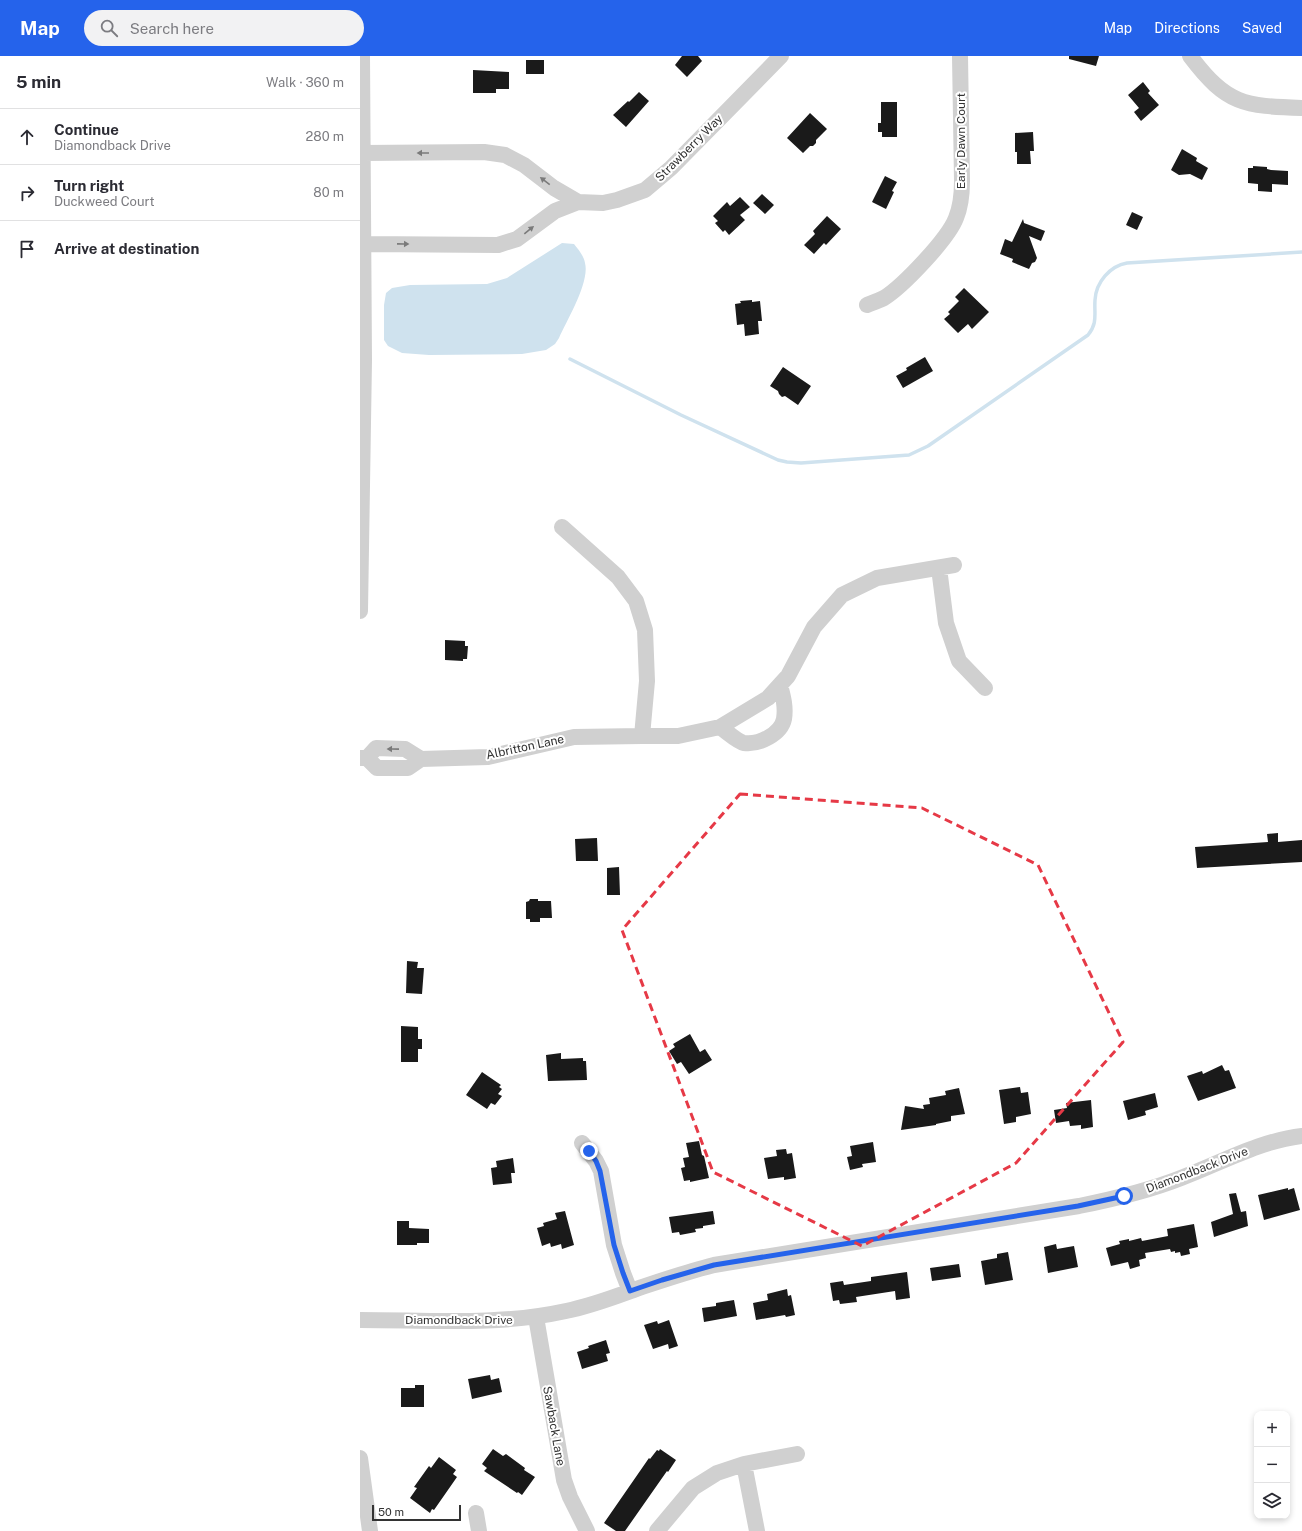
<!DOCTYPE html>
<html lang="en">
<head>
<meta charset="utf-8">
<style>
  :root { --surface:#fff; --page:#f2f2f3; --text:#2b2b33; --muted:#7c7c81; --line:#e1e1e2; --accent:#2563eb }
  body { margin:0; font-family:"Public Sans",sans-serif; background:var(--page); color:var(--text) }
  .controls { position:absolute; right:12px; bottom:12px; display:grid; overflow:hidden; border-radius:8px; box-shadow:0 2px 6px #0003 }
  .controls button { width:36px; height:36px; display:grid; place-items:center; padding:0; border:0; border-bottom:1px solid var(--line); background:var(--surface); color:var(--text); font:20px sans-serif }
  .scale { position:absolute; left:12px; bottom:10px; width:89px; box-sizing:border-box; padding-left:4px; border:2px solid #333; border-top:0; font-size:11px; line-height:14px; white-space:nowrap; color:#333; -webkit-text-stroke:3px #fff; paint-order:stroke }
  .stop { position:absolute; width:12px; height:12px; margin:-9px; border:3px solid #2563eb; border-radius:50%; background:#fff }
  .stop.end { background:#2563eb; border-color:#fff; box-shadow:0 1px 4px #0008 }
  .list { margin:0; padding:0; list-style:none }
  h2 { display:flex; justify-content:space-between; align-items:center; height:52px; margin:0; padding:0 16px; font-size:17px }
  h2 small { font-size:13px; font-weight:400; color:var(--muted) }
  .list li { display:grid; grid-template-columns:26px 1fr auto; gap:12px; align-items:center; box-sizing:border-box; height:56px; padding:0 16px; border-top:1px solid var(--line) }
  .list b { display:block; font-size:15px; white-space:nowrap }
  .list p { margin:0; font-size:13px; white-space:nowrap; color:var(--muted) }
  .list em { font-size:13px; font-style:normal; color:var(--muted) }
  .icon { flex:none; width:22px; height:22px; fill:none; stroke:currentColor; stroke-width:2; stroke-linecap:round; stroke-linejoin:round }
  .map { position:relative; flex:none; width:942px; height:1475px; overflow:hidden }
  header { display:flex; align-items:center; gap:24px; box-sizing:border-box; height:56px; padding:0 20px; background:var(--accent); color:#fff }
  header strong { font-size:19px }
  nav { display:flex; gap:22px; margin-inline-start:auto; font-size:14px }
  .search { width:280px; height:36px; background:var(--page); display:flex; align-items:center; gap:10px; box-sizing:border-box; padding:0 14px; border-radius:22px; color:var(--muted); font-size:15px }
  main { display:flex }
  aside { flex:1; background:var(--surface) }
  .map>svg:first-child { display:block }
</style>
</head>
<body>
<header>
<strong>Map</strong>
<div class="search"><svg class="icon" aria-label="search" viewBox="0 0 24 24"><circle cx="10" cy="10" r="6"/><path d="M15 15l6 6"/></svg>Search here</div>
<nav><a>Map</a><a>Directions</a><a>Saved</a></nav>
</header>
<main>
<aside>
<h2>5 min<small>Walk · 360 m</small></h2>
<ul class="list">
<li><svg class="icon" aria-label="ahead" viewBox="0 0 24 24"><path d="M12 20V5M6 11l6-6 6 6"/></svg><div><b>Continue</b><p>Diamondback Drive</p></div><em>280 m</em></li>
<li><svg class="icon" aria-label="right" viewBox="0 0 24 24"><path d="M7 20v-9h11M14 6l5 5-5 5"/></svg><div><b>Turn right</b><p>Duckweed Court</p></div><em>80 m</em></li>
<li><svg class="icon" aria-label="arrive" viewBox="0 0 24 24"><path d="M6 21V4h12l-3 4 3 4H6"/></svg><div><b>Arrive at destination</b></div></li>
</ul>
</aside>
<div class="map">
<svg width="942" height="1475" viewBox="0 0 942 1475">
  <rect width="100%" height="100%" fill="#fff"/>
  <path fill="#cfe2ee" d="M202,187L214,188C218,193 224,200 225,207C230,226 207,264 199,282L195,288L186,294L162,298L69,299L42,297L28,290L24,284V249L26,237L32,232L50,229L127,228L147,222Z"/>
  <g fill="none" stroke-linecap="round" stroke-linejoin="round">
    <path stroke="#cfe2ee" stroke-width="3.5" d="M210,303L321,359L418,404L427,406L441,407L549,399L568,390L728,279C738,267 734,258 735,244C736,226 750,210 767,207L942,196"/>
  </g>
  <path fill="#1a1a1a" d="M322,0H338L342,5L327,21L315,9Z
    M709,0H739L736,10L709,3Z
    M166,4H184V18H166Z
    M113,14L149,16V33H136V37H113Z
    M783,26L790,35L788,37L799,49L781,65L774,56L779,52L768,39Z
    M279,36L289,45L266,71L253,59L268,45L269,46Z
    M521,46H537V81H522V76H518V67H521Z
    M450,57L467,73L456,84V87L453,90H450L443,97L427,82Z
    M673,76L674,95H670L671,108H657V96H655V77Z
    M822,93L837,102L836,105L848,112L842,124L830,118L819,119L811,114Z
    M893,110L907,111V113L911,114L928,115V129L912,128V136L898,135V128L888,127V112H893Z
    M525,120L537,126L532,135L534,136L526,153L512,146Z
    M402,138L414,149L405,158L393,147Z
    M380,141L390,151L380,159L385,164L369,179L365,174L363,176L355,167L358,165L353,160L367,146L370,150Z
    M772,156L783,161L777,174L766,169Z
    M467,160L481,173L466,189L464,187L454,198L444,189L455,178L453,175Z
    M663,163L664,167L685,175L681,185L669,180L677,202L675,206L672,207L669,213L652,206L653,203L640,198L645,183L652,186Z
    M604,232L629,256L612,273L608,268L598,277L584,263L590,258L588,256L599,245L595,241Z
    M392,244V246L400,245L402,265H398L399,278L385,280L384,268L377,269L375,248L381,247L380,245Z
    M565,301L573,315L543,332L536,320L547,314L546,312Z
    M423,311L451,330L438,349L425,340L422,341L419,338L418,335L410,330Z
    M85,584L105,585V590H108L107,603H103V605L85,604Z
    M918,777V786L942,784V806L837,812L835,791L908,786L907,778Z
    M237,782L238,805H216L215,783Z
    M259,811L260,839H247V812Z
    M170,843H178V845H191L192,862H180V866H170V863H166V846L169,845Z
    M47,905L58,906L57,912H64L62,938L46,937Z
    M41,970L58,971V983H62V993H58V1006H41Z
    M330,978L340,996L345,993L352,1004L329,1018L321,1006L317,1008L309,995L315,991L313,988Z
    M201,997V1003L223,1002V1005H226L227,1024L188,1025L186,999Z
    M862,1009L865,1015L869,1014L876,1032L838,1045L827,1020L842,1015L843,1018Z
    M122,1016L141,1029L139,1031L142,1033L138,1038L142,1040L135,1049L131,1047L127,1053L106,1039Z
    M660,1031L661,1037L668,1036L671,1058L656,1061V1066L644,1068L639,1034Z
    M599,1032L605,1058L591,1060V1065L576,1068V1069L541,1074L545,1050L564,1053L563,1049L570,1048L569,1042L586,1039L585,1035Z
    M795,1037L798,1051L785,1055L786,1059L768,1064L763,1045Z
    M731,1044L733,1071L721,1073V1069L710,1070L709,1065L696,1067L694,1054L707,1052L706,1047Z
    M339,1085L342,1099L344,1100L349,1122L330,1126V1124L324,1125L321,1112L325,1111L323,1102L329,1101L326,1087Z
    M513,1086L516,1106L502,1108L503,1111L490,1114L487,1101L492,1100L490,1090Z
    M426,1093L427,1098L432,1097L436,1122L424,1124V1121L408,1123L404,1102L417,1100L416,1094Z
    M153,1102L155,1117H151L152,1127L133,1129L131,1112L137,1111L136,1105Z
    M928,1132V1134L934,1132L940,1154L904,1164L898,1139Z
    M876,1137L881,1156L886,1155L888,1170L854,1181L851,1166L873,1158L869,1138Z
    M205,1155L214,1189L202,1193L201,1188L191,1191L190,1187L182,1190L177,1172L184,1170L183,1167L197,1163L195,1157Z
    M353,1155L355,1168L343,1170V1172L335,1173L336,1176L320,1179L319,1176L312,1177L309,1161Z
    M37,1165H49V1172L69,1173V1187H57V1189H37Z
    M834,1168L838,1191L829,1193L830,1198L821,1200L820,1196L815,1197V1195L811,1196L810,1193L785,1197L786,1202L779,1204L780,1210L770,1213L768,1206L751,1210L746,1192L760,1188L759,1185L769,1183V1185L781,1182L782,1185L808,1180L807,1173Z
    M696,1188L697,1193L714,1190L718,1211L688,1217L684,1191Z
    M648,1196L653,1224L625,1229L621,1205L637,1202V1198Z
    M599,1208L601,1221L572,1225L570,1212Z
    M547,1216L550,1242L536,1244L535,1235L496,1241L497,1246L480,1248L479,1244L473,1245L470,1227L483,1225L484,1229L511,1225V1221Z
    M427,1233L428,1240L431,1239L435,1259L426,1261L425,1259L396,1264L393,1247L408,1244L407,1238Z
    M374,1244L377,1260L344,1266L342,1252L356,1250V1247Z
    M309,1264L318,1290L309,1293L308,1288L293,1293L284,1269L297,1265L298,1268Z
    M246,1284L250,1297L246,1298L248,1305L222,1313L217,1296L229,1292L228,1290Z
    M130,1319L131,1324L139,1322L142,1336L112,1343L108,1323Z
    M55,1329H64V1351H41V1332H55Z
    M133,1393L143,1400L146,1398L165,1412L164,1414L175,1421L162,1439L158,1436L157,1437L124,1415L127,1412L122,1408Z
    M300,1393L316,1404L308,1416L307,1415L265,1475H256L244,1467L289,1402L290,1403L297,1394L299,1395Z
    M79,1401L96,1414L93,1418L97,1421L74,1454L72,1453L70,1457L50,1442L57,1432L54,1431L69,1410L71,1412Z"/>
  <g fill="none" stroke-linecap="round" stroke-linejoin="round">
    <path stroke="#d0d0d0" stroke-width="16" d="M830,0C867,49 884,50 942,52
      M3,97L124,96L145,99L164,109L194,132L218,146
      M4,188L138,189L157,183L195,155L218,146L243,147L257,144L285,134L311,112L421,0
      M507,249C512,247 518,245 524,242C543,230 588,183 596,162C601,150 602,137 602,125L600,0
      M202,471L258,521L276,545L285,574L287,625L282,680H318L360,671L408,642L428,620L454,571L482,539L517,522L594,509
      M579,512L586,567L599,605L625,632
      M0,555L4,304L2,0
      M360,671C366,675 378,686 384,687C399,689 421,678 424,663C426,651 423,640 420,629
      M0,702H7L16,692L45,693L61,703
      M7,702L17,712H48L61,703L128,701L214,681L282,680
      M222,1087L236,1105L241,1115L254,1189L263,1217L270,1235
      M176,1261L204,1424L210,1441L227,1475
      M0,1264C69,1264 138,1270 206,1255C232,1250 257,1240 282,1231C306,1223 330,1215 354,1209L719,1150C754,1143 788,1135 821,1122C861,1107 899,1085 942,1080
      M0,1402L10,1475
      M384,1408L397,1475
      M116,1457L119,1475
      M297,1475L333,1432L357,1417L384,1408L437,1398"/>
  </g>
  <defs><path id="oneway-solid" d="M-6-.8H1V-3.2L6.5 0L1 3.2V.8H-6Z"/></defs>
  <g fill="#7a7a7a">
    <use href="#oneway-solid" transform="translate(63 97) rotate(180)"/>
    <use href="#oneway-solid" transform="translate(185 125) rotate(-142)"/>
    <use href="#oneway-solid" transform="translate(169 174) rotate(-39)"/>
    <use href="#oneway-solid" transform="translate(43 188) rotate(1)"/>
    <use href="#oneway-solid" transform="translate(33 693) rotate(-179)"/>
  </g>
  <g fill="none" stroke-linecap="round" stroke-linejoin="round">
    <path stroke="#2563eb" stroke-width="5" d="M229,1095L236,1105L240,1115L254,1189L263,1217L270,1235L302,1224L354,1209L718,1150L764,1140"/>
  </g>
  <path fill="none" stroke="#e63946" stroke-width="3" stroke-dasharray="8 5" stroke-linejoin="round" d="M380,738L562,752L678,809L763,986L656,1107L502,1190L353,1116L262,874Z"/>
  <g text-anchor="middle" stroke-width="4" stroke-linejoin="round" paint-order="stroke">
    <g font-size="12" fill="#333" stroke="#fff">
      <text transform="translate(601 85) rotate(-90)" y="4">Early Dawn Court</text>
      <text transform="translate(329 92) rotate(-45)" y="4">Strawberry Way</text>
      <text transform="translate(165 691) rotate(-12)" y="4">Albritton Lane</text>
      <text transform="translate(837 1114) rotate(-21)" y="4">Diamondback Drive</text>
      <text x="99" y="1268">Diamondback Drive</text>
      <text transform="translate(194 1370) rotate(80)" y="4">Sawback Lane</text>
    </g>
  </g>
</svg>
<div class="controls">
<button>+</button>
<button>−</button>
<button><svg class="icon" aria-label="layers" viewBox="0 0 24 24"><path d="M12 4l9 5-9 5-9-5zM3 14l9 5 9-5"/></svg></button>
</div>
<div class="scale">50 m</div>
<div class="stop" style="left:764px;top:1140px"></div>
<div class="stop end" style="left:229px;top:1095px"></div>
</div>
</main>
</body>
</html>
